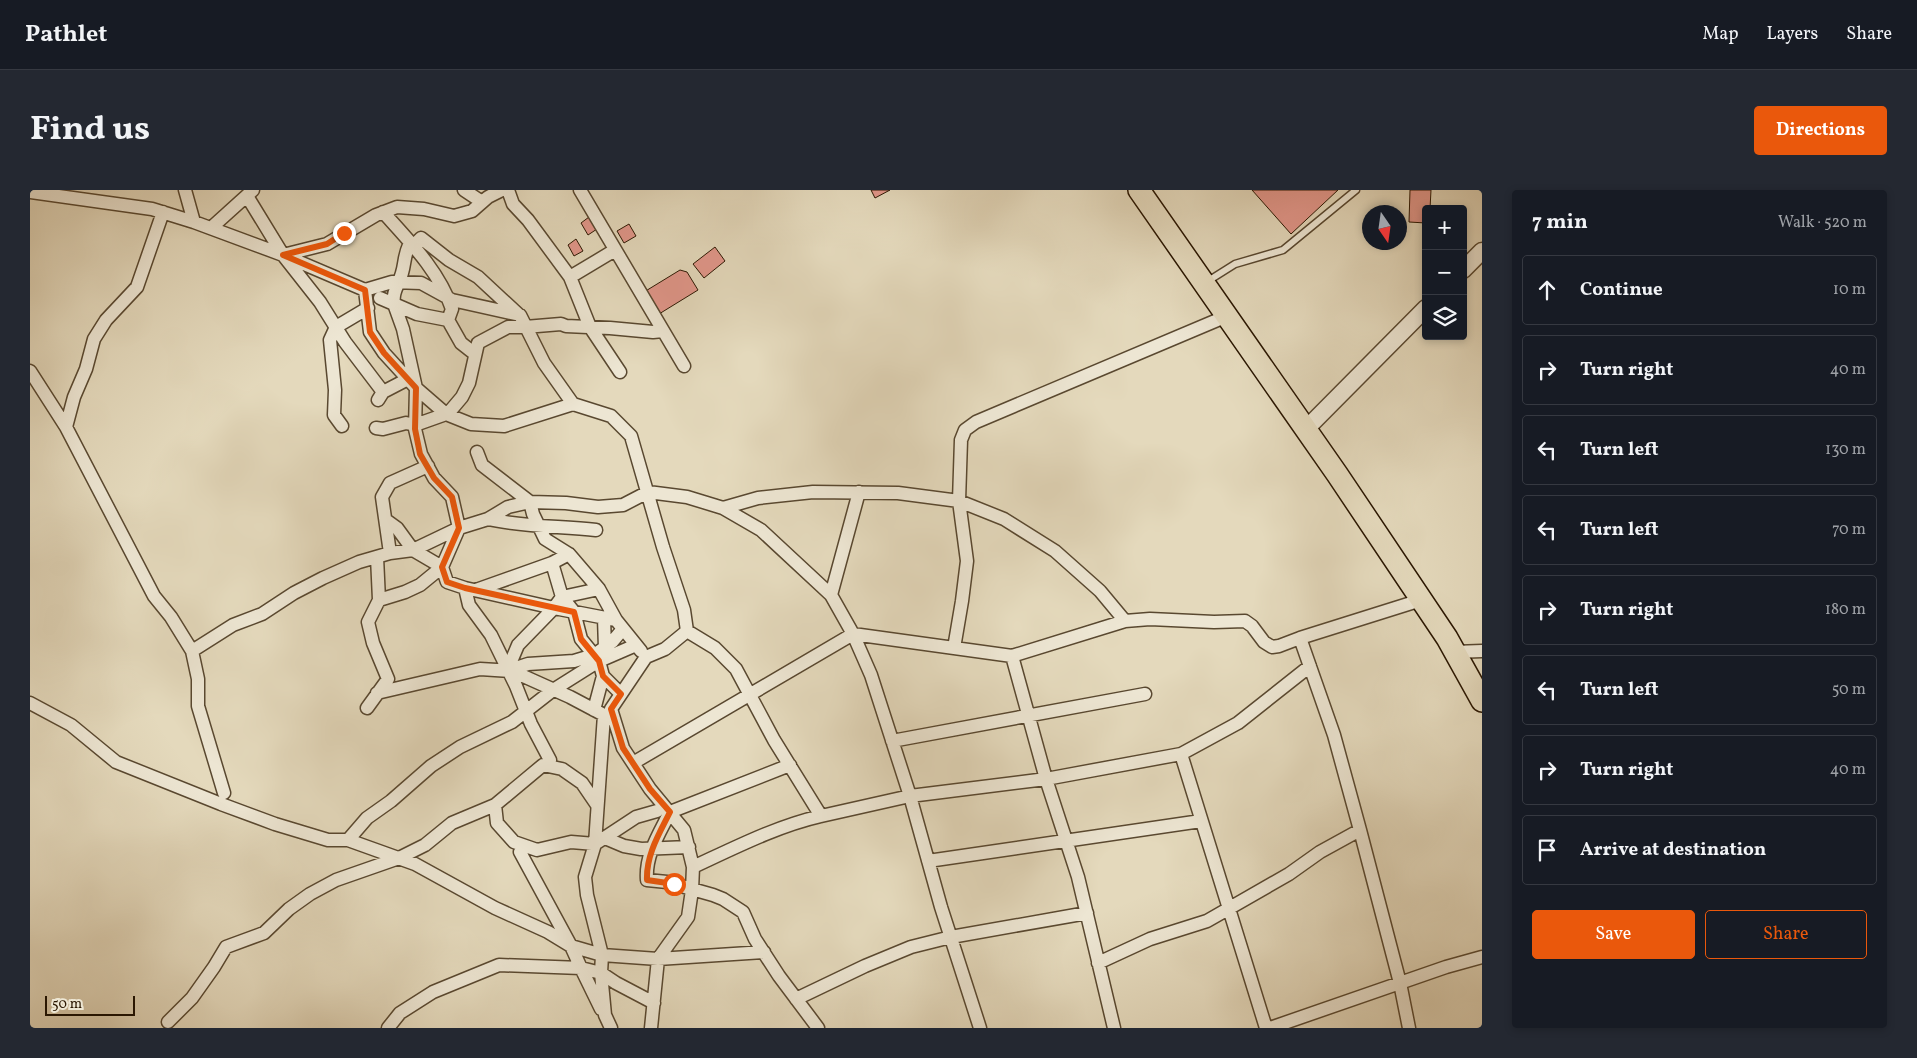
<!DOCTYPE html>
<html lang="en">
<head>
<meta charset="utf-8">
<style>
  :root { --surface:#171b24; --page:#242831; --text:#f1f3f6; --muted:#9ea1a6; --line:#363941; --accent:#ea580c }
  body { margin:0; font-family:Vollkorn,serif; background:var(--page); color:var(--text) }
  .controls { position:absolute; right:15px; top:15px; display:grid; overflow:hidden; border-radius:5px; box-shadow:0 2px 8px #0003 }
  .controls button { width:45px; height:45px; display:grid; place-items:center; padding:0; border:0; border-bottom:1px solid var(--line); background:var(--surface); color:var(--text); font:25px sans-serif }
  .compass { position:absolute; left:1332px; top:15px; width:45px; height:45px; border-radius:50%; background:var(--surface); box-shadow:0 2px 8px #0003; rotate:167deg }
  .scale { position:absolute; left:15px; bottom:12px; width:90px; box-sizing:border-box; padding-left:5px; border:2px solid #2b1702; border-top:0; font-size:14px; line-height:18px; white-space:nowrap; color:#2b1702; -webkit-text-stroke:4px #ede6d3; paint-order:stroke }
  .stop { position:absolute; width:15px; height:15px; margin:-11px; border:4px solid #ea580c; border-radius:50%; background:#fff }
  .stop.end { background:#ea580c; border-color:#fff; box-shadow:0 1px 5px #0008 }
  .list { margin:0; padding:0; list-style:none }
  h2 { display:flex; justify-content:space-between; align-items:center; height:65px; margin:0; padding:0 20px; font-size:21px }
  h2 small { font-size:16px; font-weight:400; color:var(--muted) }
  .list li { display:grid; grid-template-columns:32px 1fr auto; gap:15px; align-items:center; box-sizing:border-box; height:70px; margin:0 10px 10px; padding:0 10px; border:1px solid var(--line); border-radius:5px }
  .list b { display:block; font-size:19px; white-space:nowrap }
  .list em { font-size:16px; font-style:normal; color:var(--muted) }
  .actions { display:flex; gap:10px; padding:15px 20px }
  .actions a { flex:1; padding:11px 0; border:1px solid var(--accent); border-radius:5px; text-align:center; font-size:18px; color:var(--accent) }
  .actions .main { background:var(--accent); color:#fff }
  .icon { flex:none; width:28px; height:28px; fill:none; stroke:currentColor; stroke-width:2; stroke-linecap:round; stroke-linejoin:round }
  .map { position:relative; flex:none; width:1452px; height:838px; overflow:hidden; border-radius:5px }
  header { display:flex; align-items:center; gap:30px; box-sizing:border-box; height:70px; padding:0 25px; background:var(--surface); border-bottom:1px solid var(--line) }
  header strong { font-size:24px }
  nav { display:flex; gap:28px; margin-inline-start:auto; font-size:18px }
  .intro { display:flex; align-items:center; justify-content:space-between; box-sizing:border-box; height:120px; padding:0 30px }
  h1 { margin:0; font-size:35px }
  .button { padding:12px 22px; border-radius:5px; background:var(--accent); color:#fff; font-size:18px; font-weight:700 }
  main { display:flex; gap:30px; padding:0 30px }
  aside { flex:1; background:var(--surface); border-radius:5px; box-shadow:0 2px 8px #0003 }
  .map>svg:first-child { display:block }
</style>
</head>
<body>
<header>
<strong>Pathlet</strong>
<nav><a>Map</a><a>Layers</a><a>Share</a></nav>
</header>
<div class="intro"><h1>Find us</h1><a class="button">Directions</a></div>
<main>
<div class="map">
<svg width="1452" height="838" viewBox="0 0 1452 838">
  <rect width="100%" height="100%" fill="#e4d9bc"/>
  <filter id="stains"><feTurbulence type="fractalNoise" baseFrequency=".004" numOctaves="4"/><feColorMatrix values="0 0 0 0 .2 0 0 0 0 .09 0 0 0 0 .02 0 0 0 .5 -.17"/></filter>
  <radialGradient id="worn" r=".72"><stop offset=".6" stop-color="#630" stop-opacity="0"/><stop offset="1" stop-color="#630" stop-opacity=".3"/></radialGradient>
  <path fill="#e2978b" stroke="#2b1702" d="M841,0H860L845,8Z
    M1222,0H1308L1261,44Z
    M1380,0H1401L1400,19H1396V33L1379,32Z
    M559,27L567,39L558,45L551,33Z
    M599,34L606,46L594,53L587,41Z
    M546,49L553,61L544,66L538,55Z
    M685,57L695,71L674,88L663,74Z
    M650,80L657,82L668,100L629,124L614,102Z"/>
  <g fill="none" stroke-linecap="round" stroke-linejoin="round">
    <defs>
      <path id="service" d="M1178,91L1205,74L1253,60L1326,0"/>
      <path id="minor" d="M155,0L164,32
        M434,0L452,12
        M478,0L483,14L498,30L540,87L560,137L590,182
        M550,0L654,176
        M0,2L122,19L164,32L253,65L335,100L362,92L391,93L422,110L490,125L514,173L543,214L581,226L601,246L633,357L654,420L657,441L635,459L616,467L581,519L593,558L620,599L654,640L663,677L662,700L658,727L628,769L621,838
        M217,6L253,65L290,112L315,152L353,202
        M353,22C380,52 409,81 422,119L418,130
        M181,38L223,0
        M253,65L297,54L346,25L367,17L394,19L424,26L442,21L458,7L472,0
        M540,87L585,60
        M335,100L340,142L354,163L386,198L416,224L441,234L474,236L543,214
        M445,164L431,153L418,130L387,124L364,114C362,101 369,95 372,83C375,73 374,66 379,55H384L391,48L419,70L448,87L489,125
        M0,181L36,237L124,406L141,427L162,461L168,489V516L194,603
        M348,210L353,202L378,189
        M312,236L304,225L305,200L300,150L306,137L338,118
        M36,237L44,207L56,179L64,149L76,130L107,97L133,22
        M346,238L353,239L376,233L385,235L416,224L421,220L432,207L439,193L448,153L478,137H495L531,134L536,136L580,138L623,142L633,141
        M447,262L452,275L500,312L503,324L515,349L539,364L569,399L586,430L611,461
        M693,318L728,308L783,302L868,303L929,311L974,329L1025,361L1070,401L1095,431
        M458,329C494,337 530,336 566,340
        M356,330L367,338L383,360L412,377L417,392L435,398L524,418L586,430
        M360,363L352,307L360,293L398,276
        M347,367L349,410L375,402L390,395L412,377L429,338L422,307L404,288L391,264L385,239L386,198L373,139L364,114L350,108
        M522,373L532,407L544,422L551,449L569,471L573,486L591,504
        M435,398L439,415L461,445L486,496L501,534L520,570
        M446,400L522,373L539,364
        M801,405L829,302
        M574,428L575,458
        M657,441L685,458L706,479L744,550L791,626
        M924,458L932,411L937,371L929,311L931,250L935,240L946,232L1197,126
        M162,461L203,435L232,424L264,403L293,388L329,372L360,363L383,360L429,338L458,329L478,317L500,312L536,313L568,317L593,315L618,302L657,307L693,318L731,340L801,405L823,444L841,485L880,606L911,717L950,838
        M1424,462L1452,461
        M477,481L488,455L524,418L532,407L569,399
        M477,481L498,474L544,471L564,465L582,452L593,439
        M347,503L450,479L482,481L540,507L574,525L565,654L555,687L557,705L572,765L571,783L575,825L581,838
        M0,513L41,535L86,572L191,614L245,634L298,650H318L385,674L465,718L518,742L541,756L572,765L628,769L734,762
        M337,518L358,489L343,453L338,432L349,410
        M564,520L573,486
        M862,551L1115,504
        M1151,564L1208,533L1280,476
        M603,573L823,444L982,466
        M760,575L640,622C629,644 615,665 617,690L637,692L683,705L693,709L713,722L725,749L749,786L788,838
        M465,615L467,633L484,652L507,660L541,652L565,654L606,627L627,621
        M575,648L594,656L611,659L659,657
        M318,650L337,628L361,611L401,576L430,557L482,532L523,500L569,471L606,455
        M490,662L541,756L551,778L571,819
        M898,671L1171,631
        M663,677C704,658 747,636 791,626L880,606L1016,589L1151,564L1236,838
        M1068,773L1120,749L1177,731L1259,684L1290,662L1330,640
        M766,809L835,776L881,757L921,747L1057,723
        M138,832L162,808L184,777L196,757L234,743L259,719L280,704L306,690L369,668L395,655L422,633L465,615L513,575L532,579L552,593L567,615
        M358,838L370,823L403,802L469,775L551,778L571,783L586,793L624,813
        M1084,838L1048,687L1016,589L982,466L1095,431L1120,429L1184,432L1215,431L1222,436L1234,452L1242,457L1249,456L1270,448
        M1240,838L1416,777L1452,767
        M1379,838L1370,793L1330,640L1304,545L1270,448L1391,410"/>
      <path id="tertiary" d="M1433,80L1452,61
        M1276,239L1396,118"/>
      <path id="trunk" d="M1109,0L1307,284L1417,448L1452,511"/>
    </defs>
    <use href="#service" stroke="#594830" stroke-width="9"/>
    <use href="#minor" stroke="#594830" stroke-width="15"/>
    <use href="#tertiary" stroke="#594830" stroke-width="19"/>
    <use href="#trunk" stroke="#2b1702" stroke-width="24"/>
    <use href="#service" stroke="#ede6d3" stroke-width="6"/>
    <use href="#minor" stroke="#ede6d3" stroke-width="12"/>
    <use href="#tertiary" stroke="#ede6d3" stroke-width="16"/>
    <use href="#trunk" stroke="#e4d9bc" stroke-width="21"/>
  </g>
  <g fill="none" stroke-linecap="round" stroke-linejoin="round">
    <path stroke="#ea580c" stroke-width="6" d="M314,43L297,54L253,65L335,100L340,142L354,163L386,198L385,239L390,264L404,288L422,307L429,338L412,377L417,392L435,398L544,422L551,449L569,471L573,486L591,504L581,519L593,558L620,599L640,622C629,644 616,665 617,690L644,694"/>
  </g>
  <rect width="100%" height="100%" filter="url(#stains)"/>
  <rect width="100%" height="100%" fill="url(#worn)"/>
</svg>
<div class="controls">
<button>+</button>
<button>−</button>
<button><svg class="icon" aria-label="layers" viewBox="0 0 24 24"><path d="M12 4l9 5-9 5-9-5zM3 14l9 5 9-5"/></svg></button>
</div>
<svg class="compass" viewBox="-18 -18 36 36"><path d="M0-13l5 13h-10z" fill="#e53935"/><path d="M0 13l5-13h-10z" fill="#9ea1a6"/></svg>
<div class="scale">50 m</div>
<div class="stop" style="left:644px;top:694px"></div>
<div class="stop end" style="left:314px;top:43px"></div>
</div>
<aside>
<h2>7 min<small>Walk · 520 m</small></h2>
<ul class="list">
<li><svg class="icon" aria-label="ahead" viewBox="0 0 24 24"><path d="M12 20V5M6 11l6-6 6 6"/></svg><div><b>Continue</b></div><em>10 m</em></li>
<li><svg class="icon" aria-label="right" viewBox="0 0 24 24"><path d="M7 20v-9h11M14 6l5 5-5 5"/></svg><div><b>Turn right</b></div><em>40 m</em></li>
<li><svg class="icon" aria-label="left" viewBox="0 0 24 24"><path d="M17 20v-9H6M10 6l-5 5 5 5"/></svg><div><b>Turn left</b></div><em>130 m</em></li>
<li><svg class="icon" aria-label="left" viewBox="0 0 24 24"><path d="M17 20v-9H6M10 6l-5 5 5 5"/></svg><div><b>Turn left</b></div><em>70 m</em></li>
<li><svg class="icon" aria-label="right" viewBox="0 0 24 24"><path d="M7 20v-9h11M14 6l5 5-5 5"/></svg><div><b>Turn right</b></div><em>180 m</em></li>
<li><svg class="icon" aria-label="left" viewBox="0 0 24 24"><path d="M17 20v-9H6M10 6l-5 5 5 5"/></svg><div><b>Turn left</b></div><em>50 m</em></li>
<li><svg class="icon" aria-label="right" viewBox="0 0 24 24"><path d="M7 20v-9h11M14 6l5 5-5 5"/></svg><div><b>Turn right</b></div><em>40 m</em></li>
<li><svg class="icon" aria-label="arrive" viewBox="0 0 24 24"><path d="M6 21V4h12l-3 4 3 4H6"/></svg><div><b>Arrive at destination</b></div></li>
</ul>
<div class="actions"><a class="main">Save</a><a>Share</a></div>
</aside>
</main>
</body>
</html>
